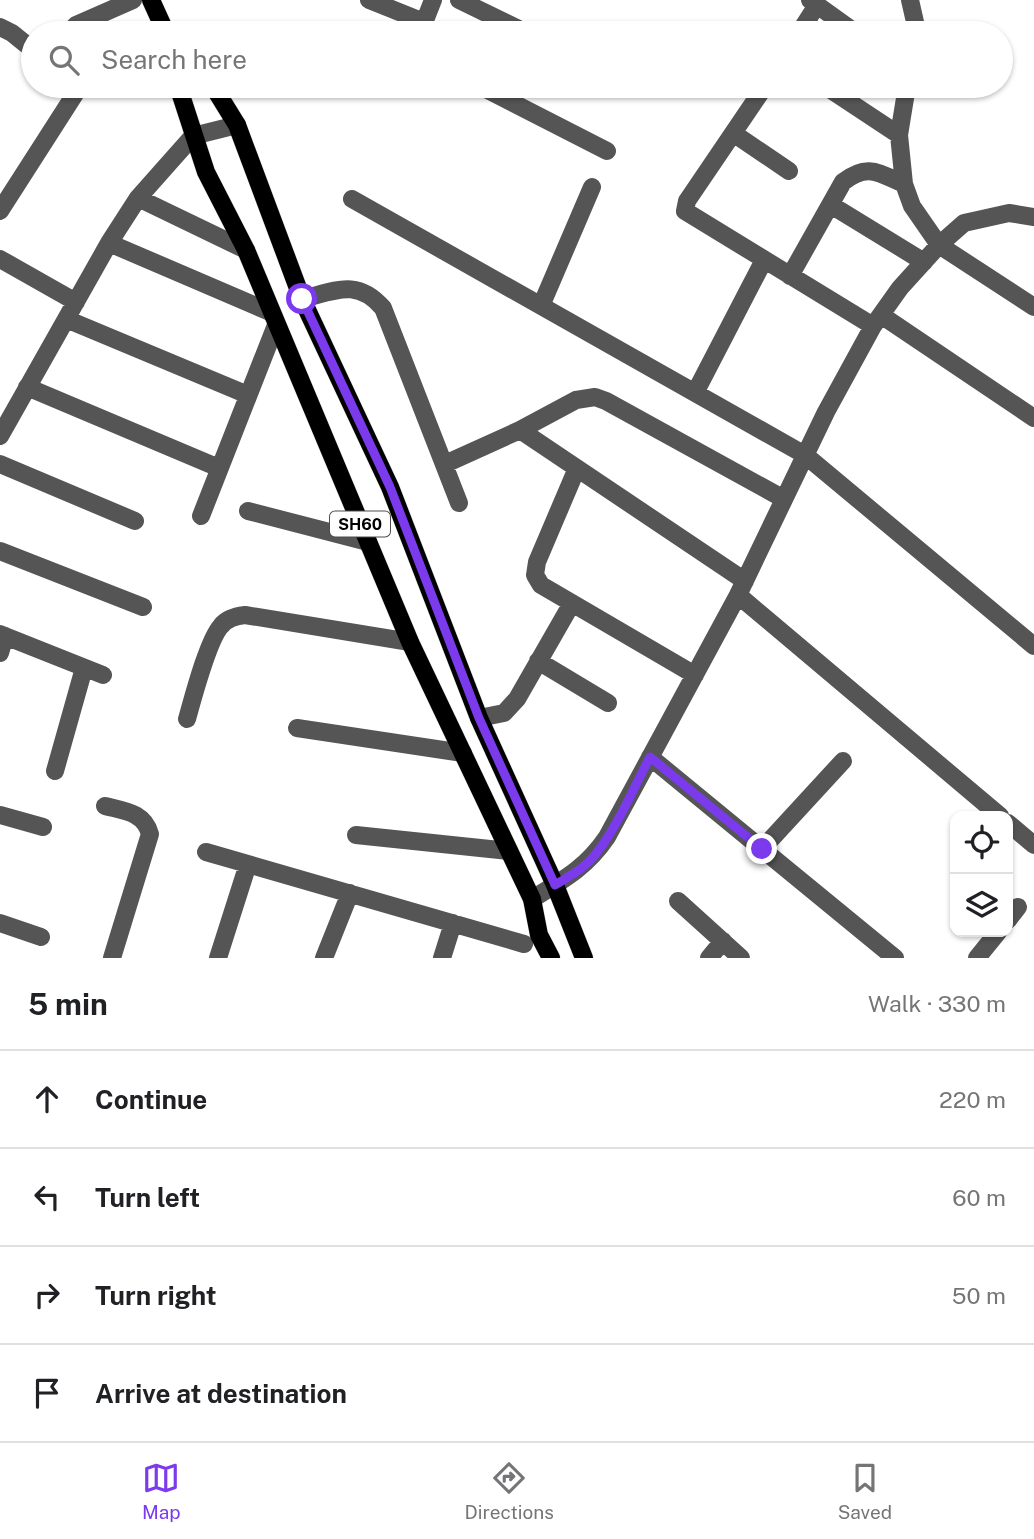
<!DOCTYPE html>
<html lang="en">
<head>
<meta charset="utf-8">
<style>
  :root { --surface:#fff; --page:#f2f2f2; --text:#202124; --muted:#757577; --line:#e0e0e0; --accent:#7c3aed }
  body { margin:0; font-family:"Public Sans",sans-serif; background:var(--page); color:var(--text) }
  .controls { position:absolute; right:21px; bottom:21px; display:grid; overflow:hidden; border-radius:14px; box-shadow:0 2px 5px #0004 }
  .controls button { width:63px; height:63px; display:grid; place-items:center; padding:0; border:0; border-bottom:2px solid var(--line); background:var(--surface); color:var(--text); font:35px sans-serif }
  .stop { position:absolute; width:21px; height:21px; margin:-16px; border:5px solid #7c3aed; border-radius:50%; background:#fff }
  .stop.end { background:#7c3aed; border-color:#fff; box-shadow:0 2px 7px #0008 }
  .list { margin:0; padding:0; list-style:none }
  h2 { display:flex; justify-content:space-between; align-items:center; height:91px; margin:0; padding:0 28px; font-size:30px }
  h2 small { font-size:23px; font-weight:400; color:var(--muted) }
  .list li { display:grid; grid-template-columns:46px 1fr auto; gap:21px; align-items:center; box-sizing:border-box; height:98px; padding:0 28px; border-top:2px solid var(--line) }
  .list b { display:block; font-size:26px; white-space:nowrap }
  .list em { font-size:23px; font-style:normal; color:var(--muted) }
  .icon { flex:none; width:38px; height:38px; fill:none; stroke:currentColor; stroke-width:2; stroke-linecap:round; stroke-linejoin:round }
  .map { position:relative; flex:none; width:1034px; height:958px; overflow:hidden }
  .search { position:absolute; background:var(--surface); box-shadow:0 2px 5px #0004; left:21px; right:21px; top:21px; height:77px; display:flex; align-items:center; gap:18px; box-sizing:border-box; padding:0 24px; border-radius:38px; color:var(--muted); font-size:26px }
  .sheet { height:483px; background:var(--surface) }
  nav { display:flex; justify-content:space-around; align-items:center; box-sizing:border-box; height:98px; border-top:2px solid var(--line); background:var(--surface); font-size:19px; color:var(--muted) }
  nav a { display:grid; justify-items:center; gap:4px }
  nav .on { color:var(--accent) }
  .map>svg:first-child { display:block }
</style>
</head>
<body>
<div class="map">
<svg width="1034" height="958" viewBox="0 0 1034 958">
  <rect width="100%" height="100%" fill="#fff"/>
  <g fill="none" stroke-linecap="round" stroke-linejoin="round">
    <defs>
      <path id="major" d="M151,0L166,33
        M178,86L206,172L246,250L410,642L532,899L539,935L551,958
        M213,86L237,125L302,299L390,487L479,718L555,885L584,958"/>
    </defs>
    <use href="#major" stroke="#dbdbdb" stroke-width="19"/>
    <path stroke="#555" stroke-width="18" d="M369,0L424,22
      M459,0L527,33
      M810,0L856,33
      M910,0L915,22L914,33
      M0,27L12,33L33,50
      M68,33L76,25L133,0
      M420,33L433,0
      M799,33L817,5
      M480,86L607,151
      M626,86L627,87
      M765,86L687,201L685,211L873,326
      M825,86L899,135
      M907,86L899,135L904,184L912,206L939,245L1034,307
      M733,133L789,171
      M138,198L246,250
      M352,199L805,455L1034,646
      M831,205L924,262
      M0,211L75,94
      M109,243L270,312
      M0,259L76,302
      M790,276L843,182C868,163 878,173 904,184
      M302,299C335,291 357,278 383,308L459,503
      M541,306L592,187
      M881,315L1034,418
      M66,319L248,395
      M27,387L219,468
      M695,393L764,260
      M520,430L745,581
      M0,436L109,243L138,198L193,136L237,125
      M0,464L135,521
      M445,464L520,430L576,400L595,397L606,401L784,499
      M577,468L537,562L535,575L541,585L695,675
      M248,511L368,542
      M201,516L276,325
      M0,551L143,607
      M738,595L1000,816
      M0,634L103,675
      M0,653L5,636
      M538,661L608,703
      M479,718L504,713L517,699L572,603
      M187,719C193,698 208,640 221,626C227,618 236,616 245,615L410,642
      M297,728L463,753
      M650,757L895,958
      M55,771L84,668
      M105,806C124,811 144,812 150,834L112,958
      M0,815L43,827
      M1008,823L1034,845
      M356,835L509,851
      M762,849L843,761
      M206,852L524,944
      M532,899C563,880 586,868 607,837L738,595L826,412L873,326L900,288L939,245L964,223L1009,213L1034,217
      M678,901L741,958
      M1008,920L1018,907
      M0,923L41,937
      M218,958L248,864
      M324,958L350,893
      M442,958L453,923
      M709,958L723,941
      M977,958L998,932"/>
    <use href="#major" stroke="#000" stroke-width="18"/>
  </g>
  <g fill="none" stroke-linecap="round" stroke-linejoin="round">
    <path stroke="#7c3aed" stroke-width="9" d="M302,299L390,487L479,718L555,885C569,876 585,868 595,855C618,826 633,789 650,757L762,849"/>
  </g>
  <g text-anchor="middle" stroke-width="7" stroke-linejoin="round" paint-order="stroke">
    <rect fill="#fff" stroke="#4c4c4c" stroke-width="2" x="330" y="511.5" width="60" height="25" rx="5"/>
    <g font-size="16" font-weight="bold" fill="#000">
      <text x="360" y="530">SH60</text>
    </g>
  </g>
</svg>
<div class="controls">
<button><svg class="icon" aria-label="locate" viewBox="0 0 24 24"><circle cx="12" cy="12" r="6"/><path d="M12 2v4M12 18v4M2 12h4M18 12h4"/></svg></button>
<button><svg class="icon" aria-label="layers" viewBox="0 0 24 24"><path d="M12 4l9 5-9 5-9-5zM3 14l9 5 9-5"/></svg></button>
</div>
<div class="stop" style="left:302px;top:299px"></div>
<div class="stop end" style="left:762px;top:849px"></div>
<div class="search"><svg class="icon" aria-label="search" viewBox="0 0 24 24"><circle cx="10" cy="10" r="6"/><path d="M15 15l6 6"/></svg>Search here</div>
</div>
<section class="sheet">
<h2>5 min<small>Walk · 330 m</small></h2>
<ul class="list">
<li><svg class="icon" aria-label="ahead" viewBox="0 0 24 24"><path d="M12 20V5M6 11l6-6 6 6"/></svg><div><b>Continue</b></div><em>220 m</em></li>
<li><svg class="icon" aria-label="left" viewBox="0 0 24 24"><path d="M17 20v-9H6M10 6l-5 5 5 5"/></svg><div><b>Turn left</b></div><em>60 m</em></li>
<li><svg class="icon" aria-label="right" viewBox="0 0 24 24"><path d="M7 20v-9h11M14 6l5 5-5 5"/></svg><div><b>Turn right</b></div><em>50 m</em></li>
<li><svg class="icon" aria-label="arrive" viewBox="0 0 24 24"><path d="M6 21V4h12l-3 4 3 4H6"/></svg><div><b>Arrive at destination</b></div></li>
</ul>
</section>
<nav>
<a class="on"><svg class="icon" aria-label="map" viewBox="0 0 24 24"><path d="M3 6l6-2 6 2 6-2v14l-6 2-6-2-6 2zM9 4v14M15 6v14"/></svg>Map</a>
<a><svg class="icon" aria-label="directions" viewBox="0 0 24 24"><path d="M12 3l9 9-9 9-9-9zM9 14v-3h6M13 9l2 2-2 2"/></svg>Directions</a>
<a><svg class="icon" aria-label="saved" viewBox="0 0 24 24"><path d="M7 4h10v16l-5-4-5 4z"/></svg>Saved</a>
</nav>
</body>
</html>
